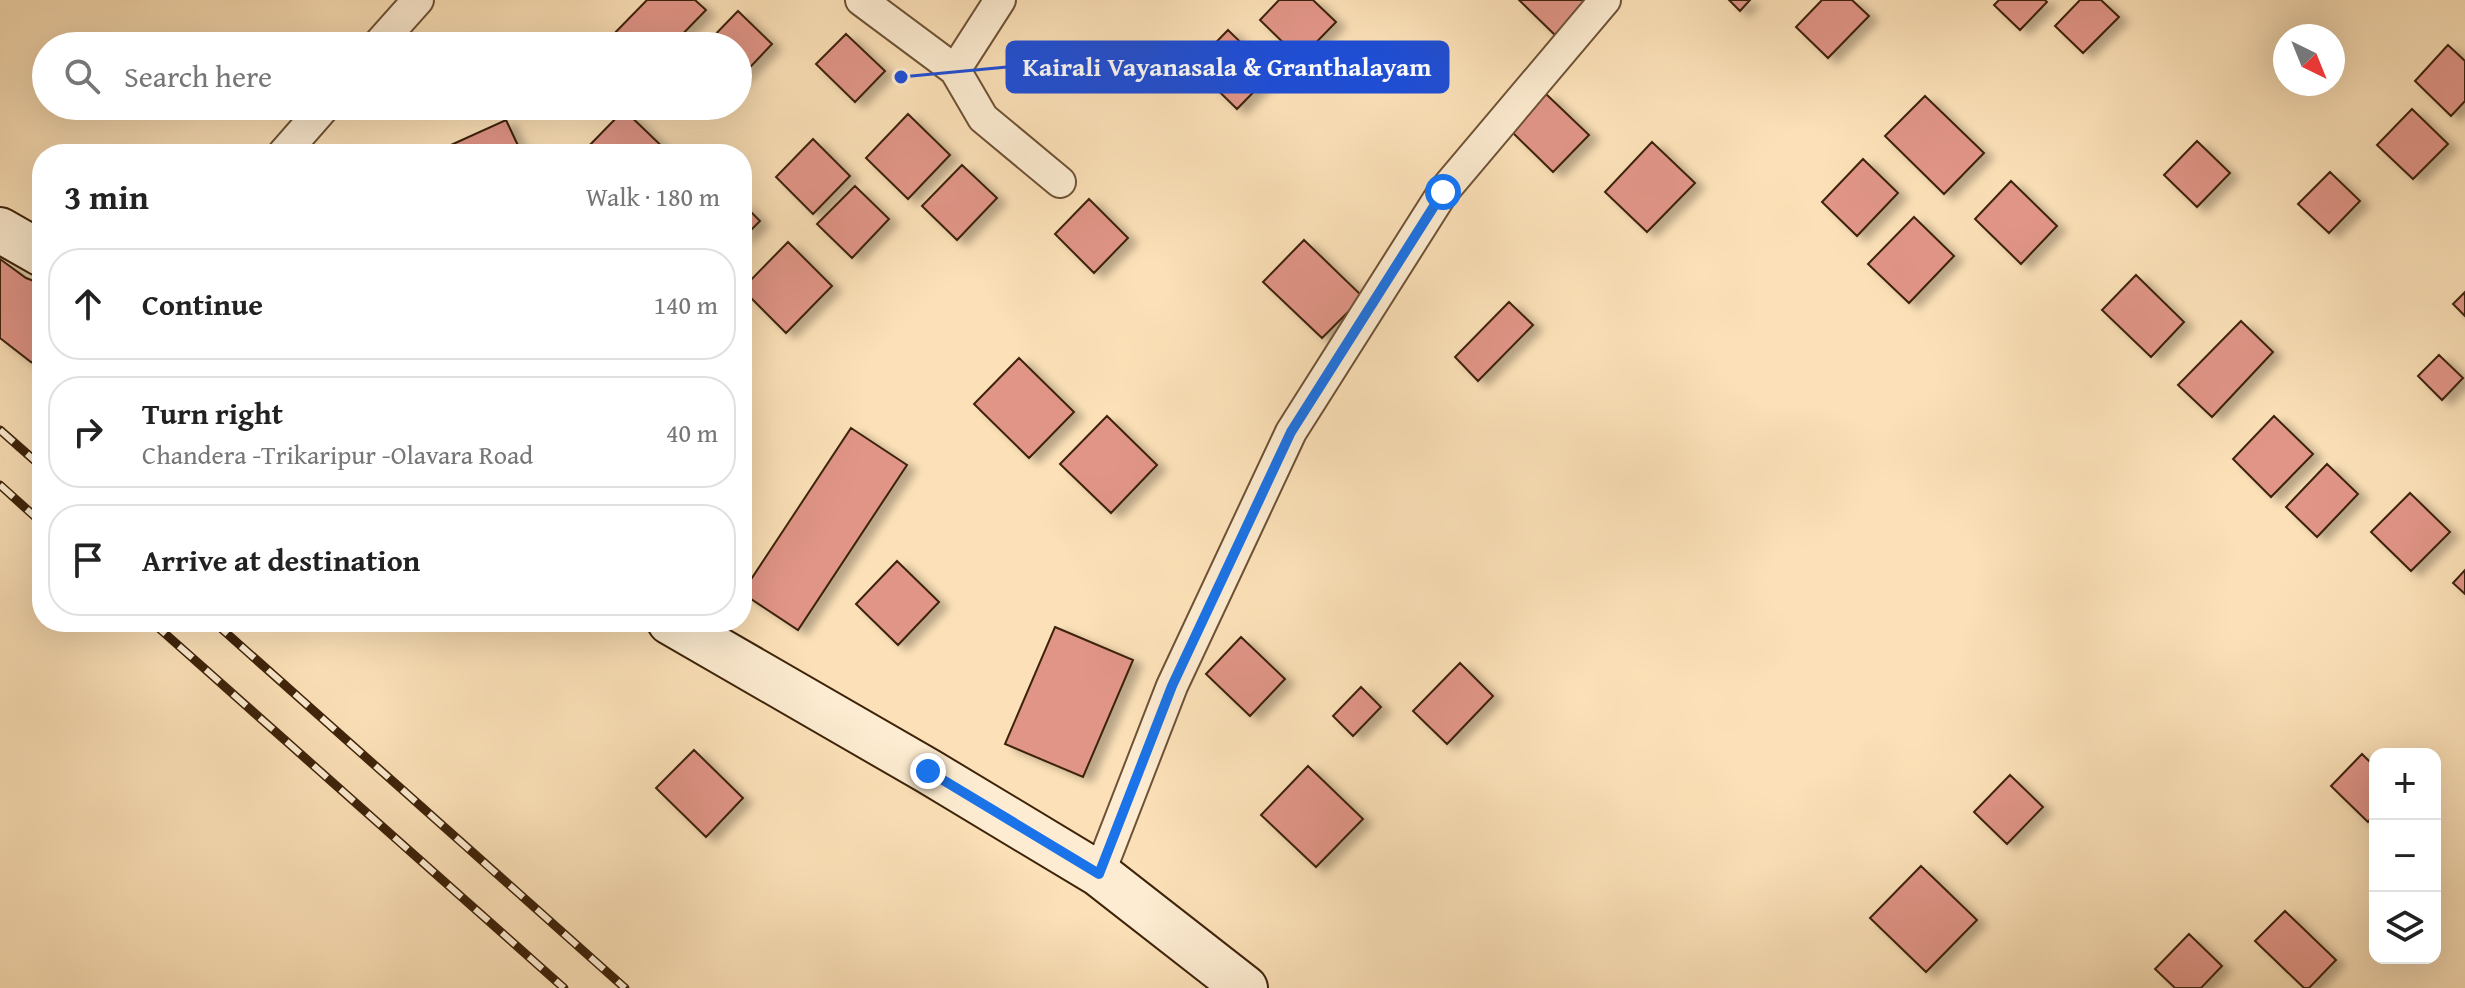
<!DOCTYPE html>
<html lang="en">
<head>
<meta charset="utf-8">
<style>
  :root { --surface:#fff; --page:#f6f6f6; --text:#222; --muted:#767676; --line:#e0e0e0 }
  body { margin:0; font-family:"Gentium Book Plus",serif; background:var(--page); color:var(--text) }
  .controls { position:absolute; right:24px; bottom:24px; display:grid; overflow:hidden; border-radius:16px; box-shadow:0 8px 32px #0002 }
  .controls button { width:72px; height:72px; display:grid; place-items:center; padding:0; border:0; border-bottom:2px solid var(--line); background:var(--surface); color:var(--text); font:40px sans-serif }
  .compass { position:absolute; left:2273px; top:24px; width:72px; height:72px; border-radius:50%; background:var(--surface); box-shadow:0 8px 32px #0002; rotate:137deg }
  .stop { position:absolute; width:24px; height:24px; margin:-18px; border:6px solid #1a73e8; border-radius:50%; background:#fff }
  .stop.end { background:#1a73e8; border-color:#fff; box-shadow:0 2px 8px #0008 }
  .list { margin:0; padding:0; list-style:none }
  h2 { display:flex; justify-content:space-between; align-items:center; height:104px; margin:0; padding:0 32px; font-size:34px }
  h2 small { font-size:26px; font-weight:400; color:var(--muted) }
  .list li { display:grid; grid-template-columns:52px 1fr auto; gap:24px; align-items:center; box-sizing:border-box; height:112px; margin:0 16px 16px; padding:0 16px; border:2px solid var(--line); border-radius:32px }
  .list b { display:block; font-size:30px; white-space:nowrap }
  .list p { margin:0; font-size:26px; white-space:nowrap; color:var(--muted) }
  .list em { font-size:26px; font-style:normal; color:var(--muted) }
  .icon { flex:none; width:44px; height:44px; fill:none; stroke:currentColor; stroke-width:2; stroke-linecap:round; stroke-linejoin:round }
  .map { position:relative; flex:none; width:2465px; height:988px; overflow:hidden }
  .search { position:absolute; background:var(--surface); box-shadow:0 8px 32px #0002; left:32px; top:32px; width:720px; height:88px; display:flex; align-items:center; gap:20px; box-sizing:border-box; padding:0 28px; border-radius:44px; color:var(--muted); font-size:30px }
  .panel { position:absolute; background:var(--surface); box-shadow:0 8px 32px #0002; left:32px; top:144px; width:720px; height:488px; border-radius:32px }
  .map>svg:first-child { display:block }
</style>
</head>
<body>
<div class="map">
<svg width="2465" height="988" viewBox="0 0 2465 988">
  <defs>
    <filter id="shadow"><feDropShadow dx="9" dy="5" stdDeviation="4" flood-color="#0004"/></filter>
  </defs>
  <rect width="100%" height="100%" fill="#fce1b8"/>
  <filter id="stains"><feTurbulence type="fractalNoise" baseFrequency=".0025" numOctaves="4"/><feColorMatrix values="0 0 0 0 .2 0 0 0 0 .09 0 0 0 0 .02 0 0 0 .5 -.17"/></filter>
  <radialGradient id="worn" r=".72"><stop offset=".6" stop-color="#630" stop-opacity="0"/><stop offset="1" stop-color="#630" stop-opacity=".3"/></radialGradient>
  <path fill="#e19587" stroke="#3e2309" stroke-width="2" filter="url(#shadow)" d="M647,0H695L706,10L671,46H602Z
    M1279,0H1313L1336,22L1300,59L1260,20Z
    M1519,0H1591L1556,36Z
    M1729,0H1750L1740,11Z
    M1822,0H1852L1869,16L1828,58L1796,27Z
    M1999,0H2045L2047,2L2020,30L1994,5Z
    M2080,0H2101L2119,17L2083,53L2055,26Z
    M738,11L772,44L738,80V46H704Z
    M1228,30L1272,73L1237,109L1193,66Z
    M846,34L885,71L855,102L816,64Z
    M2448,45L2465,61V101L2451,116L2415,81Z
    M1546,94L1589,135L1553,172L1511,131Z
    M1925,96L1984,153L1944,194L1885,136Z
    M2412,109L2448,144L2413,179L2377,145Z
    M624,110L670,154H581Z
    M908,114L950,155L908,199L866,158Z
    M506,120L522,154H431Z
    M813,139L850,176L813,214L776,177Z
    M2197,141L2230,173L2197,207L2164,175Z
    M1652,142L1695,183L1647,232L1605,192Z
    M1863,159L1898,193L1857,236L1822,202Z
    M962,165L997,198L957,240L922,206Z
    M2330,172L2360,201L2329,233L2298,204Z
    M2011,181L2057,226L2021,264L1975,219Z
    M855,186L889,219L852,258L817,224Z
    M1089,199L1128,238L1094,273L1055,234Z
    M742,203L760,221L742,239Z
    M1914,217L1954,256L1909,303L1868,264Z
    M1304,240L1363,297L1322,338L1263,282Z
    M788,242L832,286L786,333L742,289Z
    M0,259L26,278L42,284V366L31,362L0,338Z
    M2136,275L2184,322L2151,357L2102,310Z
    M2465,292V316L2453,304Z
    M1509,302L1533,325L1478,381L1455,357Z
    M2241,321L2273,352L2212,417L2178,385Z
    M2439,355L2463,378L2442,400L2418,376Z
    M1019,358L1074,412L1029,458L974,404Z
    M1107,416L1157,465L1111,513L1060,464Z
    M2274,416L2313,454L2271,497L2233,459Z
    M851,428L907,465L798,630L742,593Z
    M2327,464L2358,494L2317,537L2286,507Z
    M2410,493L2450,532L2411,571L2371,532Z
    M897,561L939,602L898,645L856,604Z
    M2465,570V594L2453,583Z
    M1055,627L1133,660L1083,777L1005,744Z
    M1241,637L1285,679L1250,716L1206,674Z
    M1460,663L1493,696L1447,744L1413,711Z
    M1361,687L1381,707L1353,736L1333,716Z
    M694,750L743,798L706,837L656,788Z
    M2362,754L2375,767V814L2368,822L2331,786Z
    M1308,766L1363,819L1316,867L1261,815Z
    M2010,775L2043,807L2007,844L1974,812Z
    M1921,866L1977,920L1926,972L1870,918Z
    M2285,911L2336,960L2309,988H2304L2255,941Z
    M2189,934L2222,966L2201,988H2175L2155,969Z"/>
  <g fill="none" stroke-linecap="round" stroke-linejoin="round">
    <defs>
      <path id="street" d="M861,0L955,70L983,118L1060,182
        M377,46L418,0
        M955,70L1000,0
        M283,154L325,106
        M1099,874L1172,686L1291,432L1443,192L1605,0"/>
      <path id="secondary" d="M0,230L42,254
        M670,622L928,771L1099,874L1245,988"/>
    </defs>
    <use href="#street" stroke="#6e5235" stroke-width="34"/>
    <use href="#secondary" stroke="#3e2309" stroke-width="48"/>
    <use href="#street" stroke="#fdecd1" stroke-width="30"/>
    <use href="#secondary" stroke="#fdecd1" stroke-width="44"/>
    <defs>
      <path id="rail" d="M0,430L42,467
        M0,485L42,523
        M152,622L564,988
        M214,622L625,988"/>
    </defs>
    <use href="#rail" stroke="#3e2309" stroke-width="9"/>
    <use href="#rail" stroke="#fdecd1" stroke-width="6" stroke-dasharray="18" stroke-linecap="butt"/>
  </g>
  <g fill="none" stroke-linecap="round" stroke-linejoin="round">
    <path stroke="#1a73e8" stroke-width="10" d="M928,771L1099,874L1172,686L1291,432L1443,192"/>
  </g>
  <path fill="none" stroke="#1d4ed8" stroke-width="3" d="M901 77L1007 67"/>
  <circle fill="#1d4ed8" stroke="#fdecd1" stroke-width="3" cx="901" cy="77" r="8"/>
  <rect fill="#1d4ed8" stroke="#1d4ed8" stroke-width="3" x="1007" y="42" width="441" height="50" rx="8"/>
  <g font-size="26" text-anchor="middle" font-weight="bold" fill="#fff">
    <text x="1227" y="76">Kairali Vayanasala &amp; Granthalayam</text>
  </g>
  <rect width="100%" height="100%" filter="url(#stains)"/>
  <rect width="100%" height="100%" fill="url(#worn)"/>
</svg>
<div class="controls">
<button>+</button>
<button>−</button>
<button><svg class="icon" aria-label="layers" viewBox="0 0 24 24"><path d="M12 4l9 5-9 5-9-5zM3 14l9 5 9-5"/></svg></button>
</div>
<svg class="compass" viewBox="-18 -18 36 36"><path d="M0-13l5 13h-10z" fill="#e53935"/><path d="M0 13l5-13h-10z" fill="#767676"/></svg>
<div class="stop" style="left:1443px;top:192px"></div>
<div class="stop end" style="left:928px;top:771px"></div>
<div class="search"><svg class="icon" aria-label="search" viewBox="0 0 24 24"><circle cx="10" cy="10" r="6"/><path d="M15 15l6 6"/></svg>Search here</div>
<section class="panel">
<h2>3 min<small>Walk · 180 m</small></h2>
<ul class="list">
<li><svg class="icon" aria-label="ahead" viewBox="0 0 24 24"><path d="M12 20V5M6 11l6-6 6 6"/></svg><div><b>Continue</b></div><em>140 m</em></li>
<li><svg class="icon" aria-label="right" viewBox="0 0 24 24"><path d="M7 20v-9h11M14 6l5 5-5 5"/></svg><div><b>Turn right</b><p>Chandera -Trikaripur -Olavara Road</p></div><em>40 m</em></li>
<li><svg class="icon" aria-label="arrive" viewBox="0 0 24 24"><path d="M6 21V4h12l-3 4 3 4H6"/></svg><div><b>Arrive at destination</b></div></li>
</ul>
</section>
</div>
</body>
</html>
